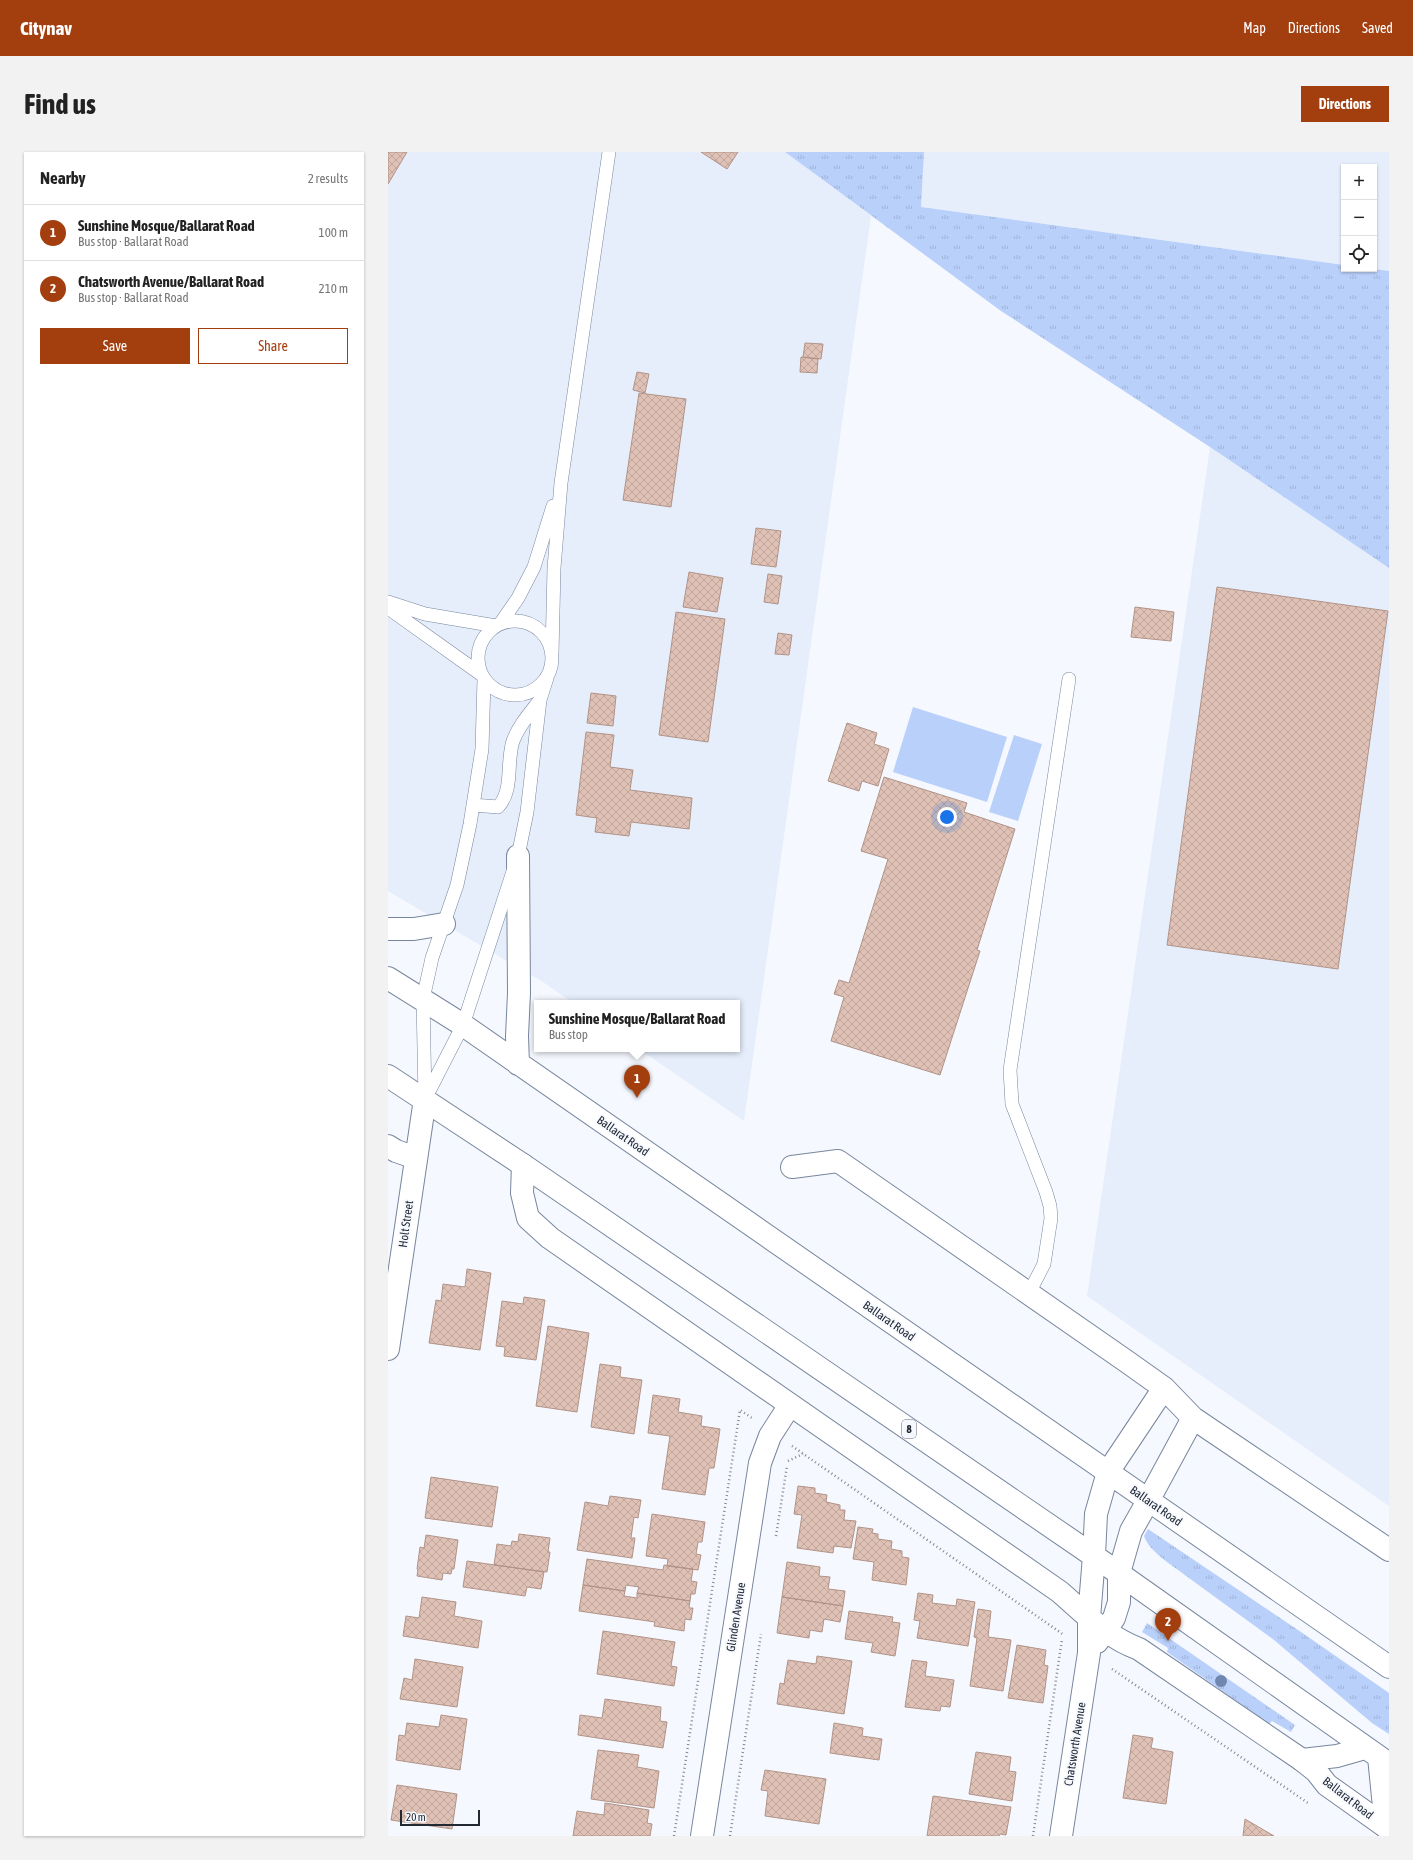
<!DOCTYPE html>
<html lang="en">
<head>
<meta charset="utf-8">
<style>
  :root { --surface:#fff; --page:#f2f2f2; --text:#222; --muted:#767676; --line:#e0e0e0; --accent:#a33e0f }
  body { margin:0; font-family:"Asap Condensed",sans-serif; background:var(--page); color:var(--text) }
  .controls { position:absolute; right:12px; top:12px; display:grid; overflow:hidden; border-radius:0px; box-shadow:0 1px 3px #0004 }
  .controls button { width:36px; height:36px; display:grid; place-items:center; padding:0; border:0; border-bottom:1px solid var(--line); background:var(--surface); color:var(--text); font:20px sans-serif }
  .scale { position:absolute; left:12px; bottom:10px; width:80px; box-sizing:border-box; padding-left:4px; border:2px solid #232933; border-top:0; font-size:11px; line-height:14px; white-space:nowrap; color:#232933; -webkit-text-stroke:3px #f5f8fe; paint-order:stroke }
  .you { position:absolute; left:559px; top:665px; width:14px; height:14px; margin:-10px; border:3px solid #fff; border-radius:50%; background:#1a73e8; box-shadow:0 0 0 6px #1a73e833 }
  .badge { display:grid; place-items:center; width:26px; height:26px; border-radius:50%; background:var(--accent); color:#fff; font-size:13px; font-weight:700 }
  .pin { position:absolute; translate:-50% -33px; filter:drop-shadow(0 1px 2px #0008) }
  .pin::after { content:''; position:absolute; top:21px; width:14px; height:12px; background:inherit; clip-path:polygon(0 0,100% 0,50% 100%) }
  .popup { position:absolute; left:146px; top:848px; width:206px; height:52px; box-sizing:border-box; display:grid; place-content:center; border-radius:0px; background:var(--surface); filter:drop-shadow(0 1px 3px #0005); font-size:13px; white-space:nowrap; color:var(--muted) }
  .popup b { font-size:15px; color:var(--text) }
  .popup::after { content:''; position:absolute; left:50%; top:100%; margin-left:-8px; border:8px solid transparent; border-top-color:var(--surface) }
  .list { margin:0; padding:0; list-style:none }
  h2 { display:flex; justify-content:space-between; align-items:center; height:52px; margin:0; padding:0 16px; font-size:17px }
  h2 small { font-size:13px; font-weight:400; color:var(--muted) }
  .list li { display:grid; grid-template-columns:26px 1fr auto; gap:12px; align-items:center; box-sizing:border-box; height:56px; padding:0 16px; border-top:1px solid var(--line) }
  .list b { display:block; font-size:15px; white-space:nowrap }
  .list p { margin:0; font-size:13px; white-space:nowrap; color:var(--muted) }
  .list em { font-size:13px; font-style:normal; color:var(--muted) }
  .actions { display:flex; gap:8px; padding:12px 16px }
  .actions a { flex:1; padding:9px 0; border:1px solid var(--accent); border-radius:0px; text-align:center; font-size:14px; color:var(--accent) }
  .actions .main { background:var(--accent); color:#fff }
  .icon { flex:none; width:22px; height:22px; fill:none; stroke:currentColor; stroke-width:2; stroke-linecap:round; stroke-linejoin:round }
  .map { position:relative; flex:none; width:1001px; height:1684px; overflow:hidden; border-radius:0px }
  header { display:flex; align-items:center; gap:24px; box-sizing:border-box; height:56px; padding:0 20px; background:var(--accent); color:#fff }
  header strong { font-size:19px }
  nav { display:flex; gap:22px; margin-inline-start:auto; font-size:14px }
  .intro { display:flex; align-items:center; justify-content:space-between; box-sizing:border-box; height:96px; padding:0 24px }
  h1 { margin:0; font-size:28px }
  .button { padding:10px 18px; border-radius:0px; background:var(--accent); color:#fff; font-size:14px; font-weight:700 }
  main { display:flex; gap:24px; padding:0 24px }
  aside { flex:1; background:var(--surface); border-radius:0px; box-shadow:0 1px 3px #0004 }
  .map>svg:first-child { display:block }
</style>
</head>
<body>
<header>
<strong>Citynav</strong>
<nav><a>Map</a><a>Directions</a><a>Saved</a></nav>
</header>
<div class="intro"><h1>Find us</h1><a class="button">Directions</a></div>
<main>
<aside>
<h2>Nearby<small>2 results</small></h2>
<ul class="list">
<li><span class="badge">1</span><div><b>Sunshine Mosque/Ballarat Road</b><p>Bus stop · Ballarat Road</p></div><em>100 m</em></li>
<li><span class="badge">2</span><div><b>Chatsworth Avenue/Ballarat Road</b><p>Bus stop · Ballarat Road</p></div><em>210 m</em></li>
</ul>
<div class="actions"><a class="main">Save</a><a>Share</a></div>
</aside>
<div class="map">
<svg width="1001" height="1684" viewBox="0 0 1001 1684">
  <defs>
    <pattern id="grass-tufts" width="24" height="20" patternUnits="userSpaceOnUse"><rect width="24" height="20" fill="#b9d0fa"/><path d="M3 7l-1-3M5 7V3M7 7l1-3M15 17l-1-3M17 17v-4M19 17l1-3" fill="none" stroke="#9fb3d7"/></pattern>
    <pattern id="building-cross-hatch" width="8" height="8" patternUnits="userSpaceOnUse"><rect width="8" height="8" fill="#e0c1b5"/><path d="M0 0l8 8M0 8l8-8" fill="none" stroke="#c0a69c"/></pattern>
  </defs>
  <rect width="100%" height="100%" fill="#f5f8fe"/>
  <path fill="#e6eefc" d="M0,0H397L483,64L356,969L251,897H349V851H185L155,830L0,739Z
    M536,0H1001V119L986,117V15H956V113L533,55Z
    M822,295L1001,416V1354L699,1144Z"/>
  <path fill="url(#grass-tufts)" d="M397,0H536L533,55L956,113V117H986L1001,119V416L822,295L613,159Z
    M760,1377L913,1480L1001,1541V1582L984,1571L886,1488L779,1410C770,1403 760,1395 756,1384Z
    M759,1471L907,1573L903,1580L884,1569L881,1572L779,1500L780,1496L754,1480Z"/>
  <path fill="#b9d0fa" d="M525,555L619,585L599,650L505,620Z
    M626,583L654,592L630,669L601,660Z"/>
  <path fill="url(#building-cross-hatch)" stroke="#b19387" d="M0,0H19L0,32Z
    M313,0H350L339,17Z
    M417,191L435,192L433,207L415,205Z
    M413,205L430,207L429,221L412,220Z
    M249,220L261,222L257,241L245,238Z
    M251,241L298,247L283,355L235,348Z
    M368,376L393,379L388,415L363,412Z
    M301,420L335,426L329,460L295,455Z
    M380,422L394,424L390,452L376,450Z
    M829,435L1000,459L950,817L779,793Z
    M747,455L786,460L783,489L743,485Z
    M288,460L337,467L320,590L271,583Z
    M390,481L404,483L401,503L387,502Z
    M203,541L228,544L225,574L199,571Z
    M459,571L489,581L486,592L501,597L490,634L474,629L471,639L440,629Z
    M198,580L226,583L222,615L245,618L242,638L304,646L301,677L243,670L241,684L207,680L209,666L188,663Z
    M496,625L579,651L576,660L627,677L589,798L592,799L552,923L443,889L456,845L446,842L451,828L461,831L500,707L473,699Z
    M79,1117L103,1121L92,1198L41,1191L48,1148L53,1149L55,1132L77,1135Z
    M136,1145L157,1148L148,1208L116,1204L117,1195L108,1194L114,1149L135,1152Z
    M160,1174L201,1181L189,1260L148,1254Z
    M212,1212L233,1215L232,1225L254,1228L246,1282L203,1275Z
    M265,1243L292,1247L290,1260L314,1264L313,1274L332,1277L326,1316H321L317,1343L274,1337L282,1284L260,1281Z
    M43,1325L110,1335L104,1375L37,1366Z
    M410,1334L427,1336V1341L439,1343L438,1350L452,1353V1358H457L456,1368L468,1369L463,1396L446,1394L445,1401L409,1396L414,1363L406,1362Z
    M222,1344L253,1348L250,1366L246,1365L243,1386H247L244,1406L189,1398L197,1350L220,1354Z
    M264,1362L317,1370L314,1390H310L308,1402L313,1403L310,1418L279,1414L280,1407L258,1404Z
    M470,1375L485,1377L484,1381L490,1382V1387L504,1389L503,1397L514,1399V1405L521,1406L518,1433L484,1428L486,1410L465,1407Z
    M131,1382L162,1386L160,1400H162L159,1420L106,1413L109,1392L123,1394L124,1389L130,1390Z
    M38,1383L70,1388L66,1417H64L63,1422L55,1421L54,1428L29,1424L30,1417H29L32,1395L36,1396Z
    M199,1407L275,1418L276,1413L305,1417L303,1429L309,1430L307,1442H303L302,1449L249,1441L251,1435L238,1433L237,1439L195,1433Z
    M79,1409L156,1420L153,1437L139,1435L137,1444L75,1435Z
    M399,1410L432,1415L431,1424L442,1425L440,1437L457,1439L455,1454L394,1445Z
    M195,1433L237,1439L236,1444L249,1446V1441L302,1449L301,1456H305L303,1468L297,1467L296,1479L266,1474L267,1470L191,1459Z
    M530,1441L545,1443L544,1451L568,1454L569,1447L587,1450L580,1494L529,1486L532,1469L526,1468Z
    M34,1445L68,1450L66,1464L94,1469L90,1496L15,1484L18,1464L31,1466Z
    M394,1445L455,1454L452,1470L436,1467L434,1480L422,1478L421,1486L389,1481Z
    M590,1457L603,1459L600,1485L623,1488L615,1539L582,1534L589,1486L586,1485Z
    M461,1459L505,1465L504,1470L512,1471L507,1504L483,1500L485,1491L457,1487Z
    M215,1479L287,1490L283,1514L289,1515L286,1534L209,1522Z
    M629,1493L658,1498L656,1513L660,1514L655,1551L620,1546Z
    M429,1504L464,1509L456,1562L389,1552L392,1531L396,1532L400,1508L428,1512Z
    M27,1507L75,1515L69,1555L12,1547L16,1526L24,1528Z
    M524,1508L539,1510L537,1524L566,1528L562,1555L553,1554L552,1559L517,1555Z
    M217,1547L273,1555L272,1569L279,1570L275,1596L190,1583L192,1563L214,1566Z
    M53,1563L79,1567L72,1618L8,1608L11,1583L17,1584L19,1571L51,1575Z
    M446,1571L475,1576L474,1584L494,1587L491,1608L442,1601Z
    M745,1583L765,1586L763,1596L785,1600L778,1652L735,1646Z
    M210,1598L251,1603L249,1615L271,1619L266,1656L203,1647Z
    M588,1600L623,1605L621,1619L628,1620L624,1649L581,1642Z
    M377,1618L438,1627L431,1672L377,1664L380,1639L373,1638Z
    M9,1633L69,1642L64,1677L3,1668Z
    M545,1644L623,1655L618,1683L612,1682L611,1684H539Z
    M217,1651L261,1658L259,1671L264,1672L262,1684H185L189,1659L216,1663Z
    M857,1667L886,1684H855Z"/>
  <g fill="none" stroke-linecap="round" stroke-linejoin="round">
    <defs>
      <path id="service" d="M0,450L37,462L108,474
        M0,456L94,523
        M90 506a37 37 0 1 1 74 0a37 37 0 1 1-74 0Z
        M112,472L130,446L146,415L165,354
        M164,502L166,416L173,331L221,0
        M85,653L110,655C126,638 118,610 125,589C131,573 142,561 152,548
        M37,946L35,847L44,806L69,733L82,672L94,597L96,527
        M37,947L75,873L130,704L139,660L152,548L159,526
        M641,1141L656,1112L663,1066L662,1054L658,1040L624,952L622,918L681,527"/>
      <path id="minor" d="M0,994L8,999L28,1006
        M135,1013L134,1041L140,1066L162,1086L672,1440C696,1461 720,1486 751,1497L914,1608L928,1619L939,1633L1001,1677
        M404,1015L450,1009L738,1209L776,1236L805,1266L1001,1398
        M0,1197L37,947
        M720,1320L776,1236
        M760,1349L805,1266
        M709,1490L726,1466L731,1450V1421
        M314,1684L372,1311L382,1284L402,1253
        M673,1684L701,1501V1466L706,1404"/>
      <path id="trunk" d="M130,704L131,841L129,884L130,912
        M0,777H26L56,772
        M0,826L75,873L1001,1515
        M0,924L135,1013L719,1413L1001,1612
        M706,1404L708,1362L720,1320
        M731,1421L743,1379L760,1349
        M991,1605L998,1675
        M914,1608L949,1604L977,1596"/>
    </defs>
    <use href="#service" stroke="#78869e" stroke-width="14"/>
    <use href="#minor" stroke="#78869e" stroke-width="24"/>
    <use href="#trunk" stroke="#78869e" stroke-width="24"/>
    <path stroke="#82878f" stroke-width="2.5" stroke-dasharray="1 3" stroke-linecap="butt" d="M404,1294L676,1483
      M400,1309L415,1302
      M388,1384L399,1314
      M724,1517L920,1651
      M286,1684L352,1258L364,1266
      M342,1684L373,1482
      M645,1684L674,1487"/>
    <use href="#service" stroke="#fff" stroke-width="13"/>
    <use href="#minor" stroke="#fff" stroke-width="22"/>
    <use href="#trunk" stroke="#fff" stroke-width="22"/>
  </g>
  <circle fill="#7287af" cx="833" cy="1529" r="6"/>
  <g text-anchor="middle" stroke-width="3.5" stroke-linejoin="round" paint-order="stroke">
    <rect fill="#f5f8fe" stroke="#626770" stroke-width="1" x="514" y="1268" width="14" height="18" rx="3"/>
    <g font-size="11" font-weight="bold" fill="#232933">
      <text x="521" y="1281">8</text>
    </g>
    <g font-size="12" fill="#232933" stroke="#f5f8fe">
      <text transform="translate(235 984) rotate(35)" y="4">Ballarat Road</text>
      <text transform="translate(18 1072) rotate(-82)" y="4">Holt Street</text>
      <text transform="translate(501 1169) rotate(35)" y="4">Ballarat Road</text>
      <text transform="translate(768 1354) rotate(35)" y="4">Ballarat Road</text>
      <text transform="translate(348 1465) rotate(-81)" y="4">Glinden Avenue</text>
      <text transform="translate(687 1592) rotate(-81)" y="4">Chatsworth Avenue</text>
      <text transform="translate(960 1646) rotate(38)" y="4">Ballarat Road</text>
    </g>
  </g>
</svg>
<div class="controls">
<button>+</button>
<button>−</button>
<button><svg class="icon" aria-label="locate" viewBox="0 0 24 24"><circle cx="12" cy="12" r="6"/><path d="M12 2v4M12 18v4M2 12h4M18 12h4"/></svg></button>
</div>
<div class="scale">20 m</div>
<div class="you"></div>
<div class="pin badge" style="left:249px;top:946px">1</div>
<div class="popup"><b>Sunshine Mosque/Ballarat Road</b>Bus stop</div>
<div class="pin badge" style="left:780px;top:1489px">2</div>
</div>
</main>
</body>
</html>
